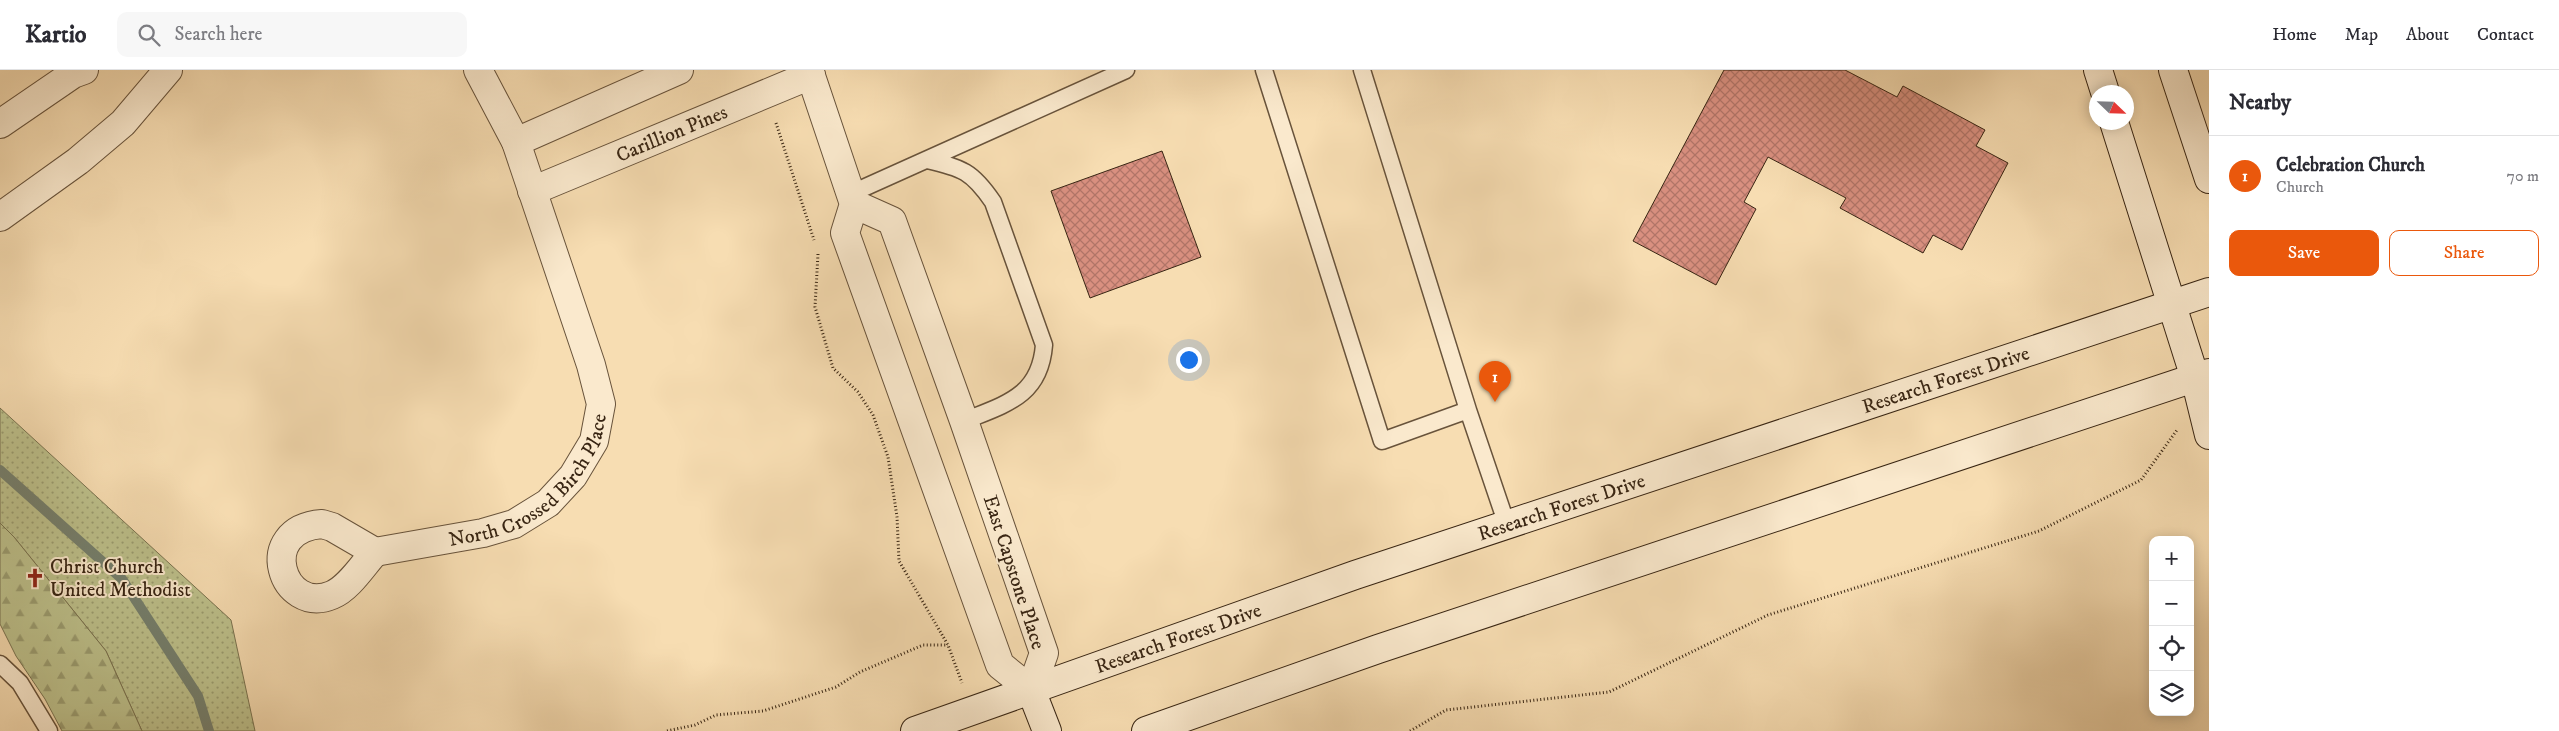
<!DOCTYPE html>
<html lang="en">
<head>
<meta charset="utf-8">
<style>
  :root { --surface:#fff; --page:#f7f7f7; --text:#2b2b33; --muted:#7c7c81; --line:#e1e1e2; --accent:#ea580c }
  body { margin:0; font-family:"IM FELL DW Pica",serif; background:var(--page); color:var(--text) }
  .controls { position:absolute; right:15px; bottom:15px; display:grid; overflow:hidden; border-radius:10px; box-shadow:0 2px 12px #0003 }
  .controls button { width:45px; height:45px; display:grid; place-items:center; padding:0; border:0; border-bottom:1px solid var(--line); background:var(--surface); color:var(--text); font:25px sans-serif }
  .compass { position:absolute; left:2089px; top:15px; width:45px; height:45px; border-radius:50%; background:var(--surface); box-shadow:0 2px 12px #0003; rotate:113deg }
  .you { position:absolute; left:1188px; top:289px; width:18px; height:18px; margin:-12px; border:4px solid #fff; border-radius:50%; background:#1a73e8; box-shadow:0 0 0 8px #1a73e833 }
  .badge { display:grid; place-items:center; width:32px; height:32px; border-radius:50%; background:var(--accent); color:#fff; font-size:16px; font-weight:700 }
  .pin { position:absolute; translate:-50% -41px; filter:drop-shadow(0 1px 2px #0008) }
  .pin::after { content:''; position:absolute; top:26px; width:18px; height:15px; background:inherit; clip-path:polygon(0 0,100% 0,50% 100%) }
  .list { margin:0; padding:0; list-style:none }
  h2 { display:flex; justify-content:space-between; align-items:center; height:65px; margin:0; padding:0 20px; font-size:21px }
  h2 small { font-size:16px; font-weight:400; color:var(--muted) }
  .list li { display:grid; grid-template-columns:32px 1fr auto; gap:15px; align-items:center; box-sizing:border-box; height:80px; padding:0 20px; border-top:1px solid var(--line) }
  .list b { display:block; font-size:19px; white-space:nowrap }
  .list p { margin:0; font-size:16px; white-space:nowrap; color:var(--muted) }
  .list em { font-size:16px; font-style:normal; color:var(--muted) }
  .actions { display:flex; gap:10px; padding:15px 20px }
  .actions a { flex:1; padding:11px 0; border:1px solid var(--accent); border-radius:10px; text-align:center; font-size:18px; color:var(--accent) }
  .actions .main { background:var(--accent); color:#fff }
  .icon { flex:none; width:28px; height:28px; fill:none; stroke:currentColor; stroke-width:2; stroke-linecap:round; stroke-linejoin:round }
  .map { position:relative; flex:none; width:2209px; height:661px; overflow:hidden }
  header { display:flex; align-items:center; gap:30px; box-sizing:border-box; height:70px; padding:0 25px; background:var(--surface); border-bottom:1px solid var(--line) }
  header strong { font-size:24px }
  nav { display:flex; gap:28px; margin-inline-start:auto; font-size:18px }
  .search { width:350px; height:45px; background:var(--page); display:flex; align-items:center; gap:12px; box-sizing:border-box; padding:0 18px; border-radius:10px; color:var(--muted); font-size:19px }
  main { display:flex }
  aside { flex:1; background:var(--surface) }
  .map>svg:first-child { display:block }
</style>
</head>
<body>
<header>
<strong>Kartio</strong>
<div class="search"><svg class="icon" aria-label="search" viewBox="0 0 24 24"><circle cx="10" cy="10" r="6"/><path d="M15 15l6 6"/></svg>Search here</div>
<nav><a>Home</a><a>Map</a><a>About</a><a>Contact</a></nav>
</header>
<main>
<div class="map">
<svg width="2209" height="661" viewBox="0 0 2209 661">
  <defs>
    <pattern id="grass-dots" width="8" height="8" patternUnits="userSpaceOnUse" patternTransform="scale(1.25)"><rect width="8" height="8" fill="#bdc18c"/><path d="M2 2h.1M6 6h.1" fill="none" stroke="#9b9d71" stroke-width="1.8" stroke-linecap="round"/></pattern>
    <pattern id="forest-firs" width="22" height="20" patternUnits="userSpaceOnUse" patternTransform="scale(1.25)"><rect width="22" height="20" fill="#bdc18c"/><path d="M5 1l3.5 6h-7zM16 11l3.5 6h-7z" fill="#9b9d71"/></pattern>
    <pattern id="building-cross-hatch" width="8" height="8" patternUnits="userSpaceOnUse" patternTransform="scale(1.25)"><rect width="8" height="8" fill="#d99080"/><path d="M0 0l8 8M0 8l8-8" fill="none" stroke="#b17568"/></pattern>
  </defs>
  <rect width="100%" height="100%" fill="#f7ddb2"/>
  <filter id="stains"><feTurbulence type="fractalNoise" baseFrequency=".004" numOctaves="4"/><feColorMatrix values="0 0 0 0 .2 0 0 0 0 .09 0 0 0 0 .02 0 0 0 .5 -.17"/></filter>
  <radialGradient id="worn" r=".72"><stop offset=".6" stop-color="#630" stop-opacity="0"/><stop offset="1" stop-color="#630" stop-opacity=".3"/></radialGradient>
  <path fill="url(#grass-dots)" stroke="#7a7350" d="M0,338L231,550L255,661H142L106,581L14,467L0,453Z"/>
  <path fill="url(#forest-firs)" stroke="#7a7350" d="M0,453L14,467L106,581L142,661H62L45,629L16,586L0,554Z"/>
  <g fill="none" stroke-linecap="round" stroke-linejoin="round">
    <path stroke="#75806e" stroke-width="10" d="M0,400L122,509L198,626L209,661"/>
  </g>
  <path fill="url(#building-cross-hatch)" stroke="#382513" d="M1724,0H1845L1897,27L1903,16L1985,60L1976,76L2008,93L1962,180L1933,165L1923,183L1840,138L1846,128L1768,87L1744,132L1756,139L1716,215L1633,171Z
    M1162,81L1201,187L1090,228L1051,121Z"/>
  <g fill="none" stroke-linecap="round" stroke-linejoin="round">
    <defs>
      <path id="lane" d="M1264,0L1382,371L1468,340L1362,0
        M927,90C962,98 972,101 993,132L1044,275C1040,326 1006,334 964,351
        M850,124L1126,0
        M1468,340L1507,455
        M0,594L20,613L49,661"/>
      <g id="street">
        <path d="M809,0L854,134L845,163L1000,595L1031,620L1044,583L964,351L892,151L854,134"/>
        <path d="M0,54L73,4L84,0"/>
        <path d="M516,72L679,0"/>
        <path id="s1" d="M532,121L811,5"/>
        <path d="M0,147L78,91L123,53L168,0"/>
        <path d="M322,454L332,457L375,482C363,495 349,518 332,525C282,546 254,459 322,454Z"/>
        <path id="s2" d="M375,482L483,463L514,454L548,433L573,406L594,371L601,334L591,295L516,72L478,0"/>
      </g>
      <g id="secondary">
        <path d="M2098,0L2105,22"/>
        <path d="M2173,0L2209,109"/>
        <path d="M2114,52L2195,308L2209,365"/>
        <path d="M1031,620L1047,661"/>
        <path id="s3" d="M915,661L1355,505L2209,222"/>
        <path d="M1146,661L1378,579L2209,303"/>
      </g>
    </defs>
    <use href="#lane" stroke="#68533b" stroke-width="19"/>
    <use href="#street" stroke="#68533b" stroke-width="30"/>
    <use href="#secondary" stroke="#382513" stroke-width="30"/>
    <path stroke="#382513" stroke-width="3" stroke-dasharray="1 2.5" stroke-linecap="butt" d="M776,53L814,170
      M818,184L815,237L833,298L858,322L873,345L888,387L897,447L899,491L948,575L962,613
      M667,661L695,655L716,645L763,641L836,617L860,602L923,575H948
      M1410,661L1446,640L1609,622L1768,545L2039,461L2141,410L2177,360"/>
    <use href="#lane" stroke="#fae9cd" stroke-width="16"/>
    <use href="#street" stroke="#fae9cd" stroke-width="28"/>
    <use href="#secondary" stroke="#fae9cd" stroke-width="28"/>
  </g>
  <defs>
    <symbol id="church-bare" viewBox="-9 -9 18 18"><path d="M-1.2-6h2.4v3.5h3.3v2.4h-3.3V6h-2.4V-.1h-3.3v-2.4h3.3Z" fill="#8f2418" stroke="#fae9cd" stroke-width="2.5" paint-order="stroke"/></symbol>
  </defs>
  <g fill-rule="evenodd">
    <use href="#church-bare" x="21" y="494" width="28" height="28"/>
  </g>
  <g text-anchor="middle" stroke-width="4" stroke-linejoin="round" paint-order="stroke">
    <g font-size="20" fill="#382513" stroke="#fae9cd">
      <text dy="7" stroke="none"><textPath href="#s1" startOffset="151">Carillion Pines</textPath></text>
      <text dy="7" stroke="none"><textPath href="#s3" startOffset="1089">Research Forest Drive</textPath></text>
      <text dy="7" stroke="none"><textPath href="#s2" startOffset="181">North Crossed Birch Place</textPath></text>
      <text dy="7" stroke="none"><textPath href="#s3" startOffset="684">Research Forest Drive</textPath></text>
      <text transform="translate(1015 502) rotate(72)" y="7">East Capstone Place</text>
      <text dy="7" stroke="none"><textPath href="#s3" startOffset="279">Research Forest Drive</textPath></text>
    </g>
    <g font-size="20" fill="#382513" stroke="#fae9cd" text-anchor="start">
      <text x="50" y="503">Christ Church<tspan x="50" dy="23">United Methodist</tspan></text>
    </g>
  </g>
  <rect width="100%" height="100%" filter="url(#stains)"/>
  <rect width="100%" height="100%" fill="url(#worn)"/>
</svg>
<div class="controls">
<button>+</button>
<button>−</button>
<button><svg class="icon" aria-label="locate" viewBox="0 0 24 24"><circle cx="12" cy="12" r="6"/><path d="M12 2v4M12 18v4M2 12h4M18 12h4"/></svg></button>
<button><svg class="icon" aria-label="layers" viewBox="0 0 24 24"><path d="M12 4l9 5-9 5-9-5zM3 14l9 5 9-5"/></svg></button>
</div>
<svg class="compass" viewBox="-18 -18 36 36"><path d="M0-13l5 13h-10z" fill="#e53935"/><path d="M0 13l5-13h-10z" fill="#7c7c81"/></svg>
<div class="you"></div>
<div class="pin badge" style="left:1495px;top:332px">1</div>
</div>
<aside>
<h2>Nearby<small></small></h2>
<ul class="list">
<li><span class="badge">1</span><div><b>Celebration Church</b><p>Church</p></div><em>70 m</em></li>
</ul>
<div class="actions"><a class="main">Save</a><a>Share</a></div>
</aside>
</main>
</body>
</html>
